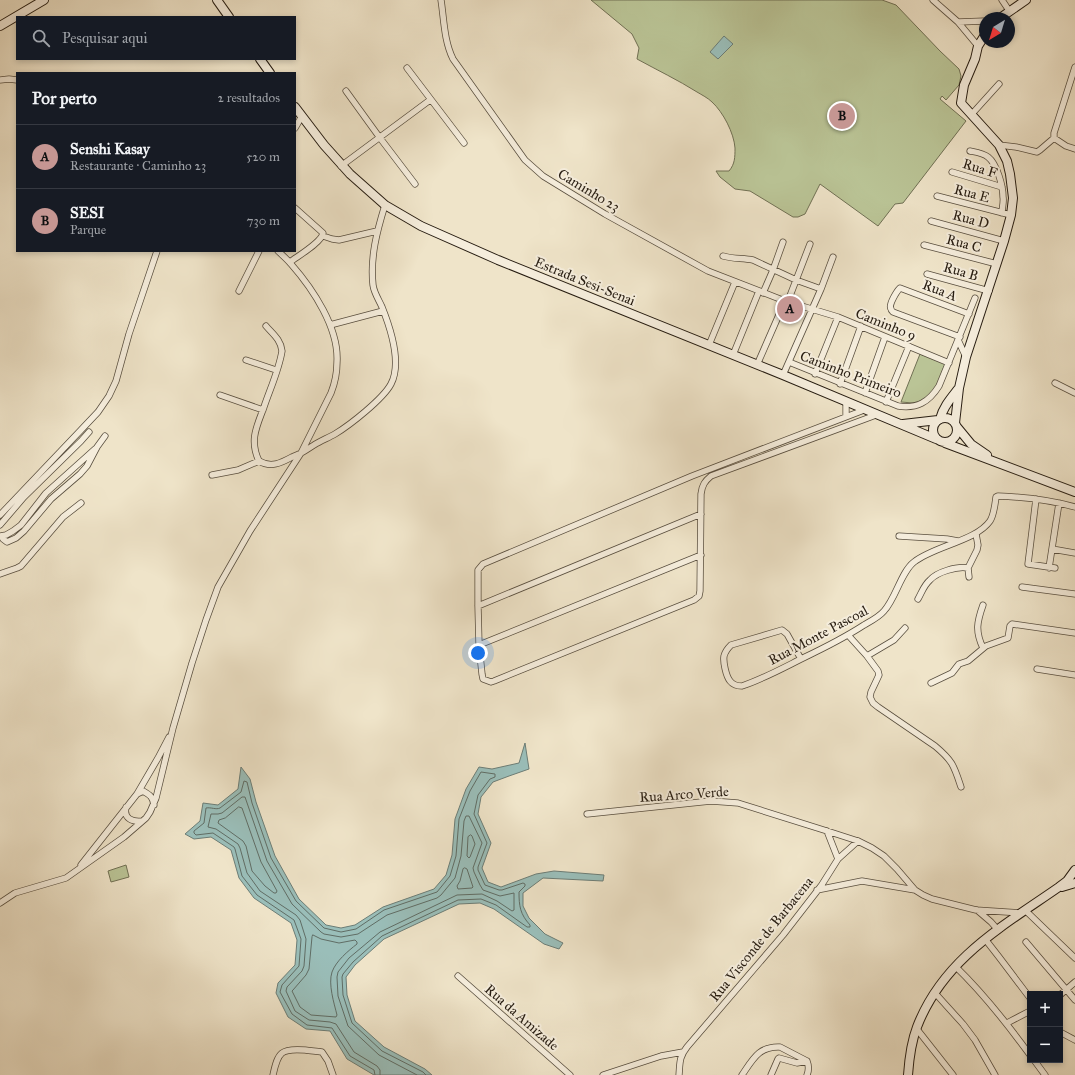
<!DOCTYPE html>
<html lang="pt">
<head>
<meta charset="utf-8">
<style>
  :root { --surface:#171b24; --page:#242831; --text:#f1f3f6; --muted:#9ea1a6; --line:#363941; --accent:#c59692 }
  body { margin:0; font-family:"IM FELL Great Primer",serif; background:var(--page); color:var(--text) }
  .controls { position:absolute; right:12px; bottom:12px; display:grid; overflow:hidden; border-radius:0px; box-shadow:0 2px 6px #0003 }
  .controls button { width:36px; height:36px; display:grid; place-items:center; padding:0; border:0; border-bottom:1px solid var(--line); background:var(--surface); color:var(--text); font:20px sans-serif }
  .compass { position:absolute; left:979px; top:12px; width:36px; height:36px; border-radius:50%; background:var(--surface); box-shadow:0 2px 6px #0003; rotate:218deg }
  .you { position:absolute; left:478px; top:653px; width:14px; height:14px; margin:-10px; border:3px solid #fff; border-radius:50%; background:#1a73e8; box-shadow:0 0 0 6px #1a73e833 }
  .badge { display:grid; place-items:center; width:26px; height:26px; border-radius:50%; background:var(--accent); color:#111; font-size:13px; font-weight:700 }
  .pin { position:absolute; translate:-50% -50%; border:2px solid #fff; box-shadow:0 1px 4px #0006 }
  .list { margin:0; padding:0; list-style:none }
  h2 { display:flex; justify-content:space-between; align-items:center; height:52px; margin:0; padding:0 16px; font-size:17px }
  h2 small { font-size:13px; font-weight:400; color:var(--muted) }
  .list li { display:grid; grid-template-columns:26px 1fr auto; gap:12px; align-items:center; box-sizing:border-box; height:64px; padding:0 16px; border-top:1px solid var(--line) }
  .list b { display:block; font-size:15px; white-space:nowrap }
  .list p { margin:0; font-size:13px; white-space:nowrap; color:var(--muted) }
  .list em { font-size:13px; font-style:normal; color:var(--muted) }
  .icon { flex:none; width:22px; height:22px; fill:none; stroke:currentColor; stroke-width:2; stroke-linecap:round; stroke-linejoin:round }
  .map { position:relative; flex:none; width:1075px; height:1075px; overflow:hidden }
  .search { position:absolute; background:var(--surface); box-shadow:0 2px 6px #0003; left:16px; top:16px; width:280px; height:44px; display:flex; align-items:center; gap:10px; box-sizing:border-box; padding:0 14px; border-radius:0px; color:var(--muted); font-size:15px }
  .panel { position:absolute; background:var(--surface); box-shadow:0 2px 6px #0003; left:16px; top:72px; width:280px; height:180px; border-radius:0px }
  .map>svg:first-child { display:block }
</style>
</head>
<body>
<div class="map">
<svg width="1075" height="1075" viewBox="0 0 1075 1075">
  <rect width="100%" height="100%" fill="#efe4c9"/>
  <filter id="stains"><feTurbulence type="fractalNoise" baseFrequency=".005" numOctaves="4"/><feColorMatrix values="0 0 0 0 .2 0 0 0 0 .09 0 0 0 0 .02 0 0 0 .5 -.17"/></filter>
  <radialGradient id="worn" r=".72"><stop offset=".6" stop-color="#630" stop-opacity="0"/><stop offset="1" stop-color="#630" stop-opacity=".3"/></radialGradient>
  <path fill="#bac496" stroke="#707054" d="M591,0H882L896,5L940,51L959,69L961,76L959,85L946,100L942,96L940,99L966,121L903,203L895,204L878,226L820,184L805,214L798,217H793L750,191L735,189L720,177L716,171H729C735,164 735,157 735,148C734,133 723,112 712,102C708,98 702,95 697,92C678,80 657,70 637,59L639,48L632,34Z
    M920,354L947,364L933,393L921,401L913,403L901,402Z
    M126,865L129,877L111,882L108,871Z"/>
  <path fill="#9abeb9" stroke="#6c7d76" d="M724,36L733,44L718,59L710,52Z
    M525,743L529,769L509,776L493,782L481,797L478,814L491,843L482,868L488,882L501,887L536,874L554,871L604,875L603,881L543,878L523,893V906L529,918L545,934L563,943L559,949L544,944L494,909L480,903L459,904L384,939L355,965L346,977L347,995L355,1021L384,1047L425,1069L432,1075H374L347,1059L330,1031L306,1029L288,1017L276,993L278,983L295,965L297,940L291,923L254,898L239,878L231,850L211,837L194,839L185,834L200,821L203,803L218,805L238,789L241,767L250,779L256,802L275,856L299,899L326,925L341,928L355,925L383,907L434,889L446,875L452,855L455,819L466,789L479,767L492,769L519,763Z"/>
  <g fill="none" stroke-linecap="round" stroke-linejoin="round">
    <path stroke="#606d65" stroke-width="1" d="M239,807L242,808L261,862L277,891L276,893H274L265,886L252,871L246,846L243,841L218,823L219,820L225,818Z
      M471,835L472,836L475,844L470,857L469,858L467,856L468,837Z
      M465,868L467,869L473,887L472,888L458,889L457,886L460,881L463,869Z
      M313,935L321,939L339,943L355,940L357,942V944C348,951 336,961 332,972C328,984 334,1003 337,1015L336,1017L311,1015L300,1007L292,991L293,990L306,975L309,969L312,937Z
      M375,1075L374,1070L350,1056L332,1028L307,1025L292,1014L280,992L282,985L299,966L301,939L294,920L257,895L242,876L235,849L234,847L213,833L196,835L194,833V831L204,823L206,808C211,807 216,810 220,808L241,792L244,781L247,782L252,803L271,858L296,901L324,928L341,932L356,929L384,910L437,892L450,876L456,856L459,819L470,791L481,772L495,774V777L490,779L478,795L474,814L487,843L478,867V870L485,885L499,890H502L523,883L525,884V886L519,892C519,906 520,914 530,925V927H527L496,905L481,899L458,900L382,936L353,962L343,974L342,977L343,995L352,1023L382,1051L423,1072L426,1075
      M380,1075V1070L377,1066L354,1052L336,1024L330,1022L309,1020L295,1011L286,991L287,987L302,971L304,966L306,939L300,920L296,915L260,891L247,873L240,848L238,844L216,829L208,827L211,814H218L222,813L242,797H245L267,861L292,904L321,932L324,934L341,937L358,934L387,915L437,898L441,895L455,878L461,856L464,821L466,816H469L482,843L473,868L474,872L480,885L483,890L500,896L514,893V910L512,911L497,901L482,894L457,895L380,932L349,958L338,972L337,977L338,996L348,1026L379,1055L417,1075"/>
    <defs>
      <path id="street" d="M441,0C444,19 444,41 453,59L525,160L543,176L605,214L708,271L785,301L838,317L949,363
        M933,0L958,22
        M1002,0L1010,12
        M978,46L958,22L985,21
        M407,68L464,143
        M0,80L9,79L17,80
        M346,91L380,138L415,184
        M971,115L999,84
        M295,128L302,116
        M1054,138V133L1075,67
        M1054,138L1066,146L1075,149
        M999,145L1016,147L1037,152L1040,150L1054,138
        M970,151C975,152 983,153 988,157C997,164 1003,186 1003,197C1004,202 1002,208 1002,213
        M341,166L430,100
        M952,172L1002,187
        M937,196L1011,215
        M931,221L1004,241
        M323,236L332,239L339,240L377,231
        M924,245L997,264
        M723,256C733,259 743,258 753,260L796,280L821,289
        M290,262C298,256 322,242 323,233L295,208
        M927,274L989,291
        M239,291L259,251
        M763,293L773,270L783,242
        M788,301L810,244
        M330,325L383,311
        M960,337L893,312C892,311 891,310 891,309C888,305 897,291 900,288L969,314
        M958,340L966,357
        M709,345L735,282
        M733,355L759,291
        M246,360L276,370
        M789,362L898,406C917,409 929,402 939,386L975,298
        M757,365L785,301
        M815,374L838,317
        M783,375L821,289L833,257
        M1055,383L1075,393
        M840,384L861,326
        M865,393L885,337
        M220,395L263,410
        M846,402V416
        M886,402L909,346
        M864,410L692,476L483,564L478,570V606L479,645L482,674L483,679L491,682L494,681L694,600L699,596L700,591L701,494C702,485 705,481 711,476L876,415
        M259,461C249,440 257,426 264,407C270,389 279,370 282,351C281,340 273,334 266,326
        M212,475L238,470L259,461C271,468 281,463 292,457C295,455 298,455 301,453C305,451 309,448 314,445C320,441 328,438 335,434C350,425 383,399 391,384C402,363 390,327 382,307C379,300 374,293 373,285C370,257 377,231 385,205
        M1036,499L1028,564L1055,568
        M0,515L81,430L98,412L109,396L116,381L129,334L157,251
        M0,525L24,497L81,441L89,432
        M0,536L6,535L13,531L21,525L46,493L95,449
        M899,536L947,539L958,541
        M2,537L3,539L7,542L16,538L24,531L51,499L80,474L87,466L97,447L105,436
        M1052,549L1075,553
        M1049,568L1059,503
        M0,574L17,568L21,566L63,517L81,503
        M969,577L968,568L977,550L978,545L976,534
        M1022,587L1075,594
        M918,599C922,592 924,585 930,580C937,572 957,566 968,568
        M983,605C977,622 975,631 983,648
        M478,606L701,514
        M848,635L867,656L878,671L879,675L871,692L870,697L873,703L878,707L935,746C953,761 954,766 961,787
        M479,645L701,555
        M867,656L894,640L905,628
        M801,659L787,634L782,630L731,645C728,648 725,652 724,656C723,662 726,676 730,681C733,685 738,686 742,686C763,679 783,668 803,658C824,648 844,638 864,625C871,621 879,617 884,611C896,598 901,572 914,562C934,546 976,541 990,521C994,515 995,504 996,497L998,496C1024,497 1050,500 1075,507
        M1037,669L1075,675
        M931,683L952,673L959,664L968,661L986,646L1008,638L1010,626L1012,624L1075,633
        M137,794L143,791C150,795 153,797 154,805
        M126,807C123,819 133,822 142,821
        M587,814L711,801L738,803L827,831L858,841L872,848L884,856L897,869L915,890L923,895L932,899L976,910L1020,913
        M827,831L838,859
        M81,865L137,794L158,758L169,737
        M817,890L862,881L915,890
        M0,903L15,893L66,878L124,837L146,818L150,812L156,798L173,728L192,663L206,620L218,587L250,531L301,453L331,393C335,383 337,373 337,362C339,328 313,289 291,264C287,259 282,255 278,251
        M977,910L991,922L998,930
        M1026,911L1075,958
        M985,939L999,957L1030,998
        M1026,942L1075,1000
        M955,966C984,994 1006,1022 1030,1055
        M458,976L570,1075
        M935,993L963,1024L975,1040L995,1075
        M1060,995L1075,982
        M1007,1023L1030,1011
        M916,1028L953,1075
        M1060,1032L1075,1040
        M1034,1060L1045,1075
        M273,1075C278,1052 281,1048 305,1050C311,1051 316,1051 322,1052L328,1061L333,1075
        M603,1075L661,1056L683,1052
        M679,1075C680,1063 679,1057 687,1047L783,935L821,886L838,859L858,841
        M742,1075C753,1059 759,1046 780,1047L807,1061C809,1066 809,1070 807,1075
        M771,1075L778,1059L779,1058L797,1063L807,1061"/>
      <path id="secondary" d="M217,0L229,17
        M1000,18L1026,0
        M0,26L44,0
        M260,59L270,73
        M295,107L324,145L350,174L385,205L421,226L498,260L783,375L936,439
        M933 430a12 12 0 1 1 24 0a12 12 0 1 1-24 0Z
        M940,419C943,407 951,398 958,389
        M955,423L959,388L966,357L1004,241L1011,215L1013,198L1010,174L1007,161L999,145L961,103L964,85L975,59L978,46L985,35
        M903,424L938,420
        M957,427L971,444L987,455
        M945,443L1075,492
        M1062,887L1075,883
        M908,1075C909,1061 912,1040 917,1027C943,959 1003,926 1059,887L1067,881L1075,870"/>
    </defs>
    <use href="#street" stroke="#584e3f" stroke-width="7"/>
    <use href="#secondary" stroke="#261c11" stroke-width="10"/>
    <use href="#street" stroke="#f5eddc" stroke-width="5.5"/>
    <use href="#secondary" stroke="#f5eddc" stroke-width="8"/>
  </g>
  <g text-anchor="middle" stroke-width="4" stroke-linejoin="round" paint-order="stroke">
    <g font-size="14" fill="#261c11" stroke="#f5eddc">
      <text transform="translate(980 168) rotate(17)" y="5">Rua F</text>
      <text transform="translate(589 190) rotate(31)" y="5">Caminho 23</text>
      <text transform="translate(972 193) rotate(15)" y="5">Rua E</text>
      <text transform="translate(971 219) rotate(15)" y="5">Rua D</text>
      <text transform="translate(964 243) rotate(15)" y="5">Rua C</text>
      <text transform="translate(961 271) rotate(16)" y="5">Rua B</text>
      <text transform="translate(585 281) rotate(22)" y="5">Estrada Sesi-Senai</text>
      <text transform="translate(940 290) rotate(21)" y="5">Rua A</text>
      <text transform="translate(886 324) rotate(22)" y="5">Caminho 9</text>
      <text transform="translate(851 374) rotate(21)" y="5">Caminho Primeiro</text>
      <text transform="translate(818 635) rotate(-28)" y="5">Rua Monte Pascoal</text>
      <text transform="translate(684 794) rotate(-4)" y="5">Rua Arco Verde</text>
      <text transform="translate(761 939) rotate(-51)" y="5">Rua Visconde de Barbacena</text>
      <text transform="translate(522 1017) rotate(41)" y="5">Rua da Amizade</text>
    </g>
  </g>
  <rect width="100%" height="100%" filter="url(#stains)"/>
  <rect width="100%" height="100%" fill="url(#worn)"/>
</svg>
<div class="controls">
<button>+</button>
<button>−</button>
</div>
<svg class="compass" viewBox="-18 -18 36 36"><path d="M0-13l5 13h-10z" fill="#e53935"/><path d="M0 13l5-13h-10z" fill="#9ea1a6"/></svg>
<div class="you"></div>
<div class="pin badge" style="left:790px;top:309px">A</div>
<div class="pin badge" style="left:842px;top:116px">B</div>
<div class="search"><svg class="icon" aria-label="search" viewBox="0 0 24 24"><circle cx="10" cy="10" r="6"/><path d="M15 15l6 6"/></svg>Pesquisar aqui</div>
<section class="panel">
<h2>Por perto<small>2 resultados</small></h2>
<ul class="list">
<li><span class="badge">A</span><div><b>Senshi Kasay</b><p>Restaurante · Caminho 23</p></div><em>520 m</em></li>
<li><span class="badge">B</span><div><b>SESI</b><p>Parque</p></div><em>730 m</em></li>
</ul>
</section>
</div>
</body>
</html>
